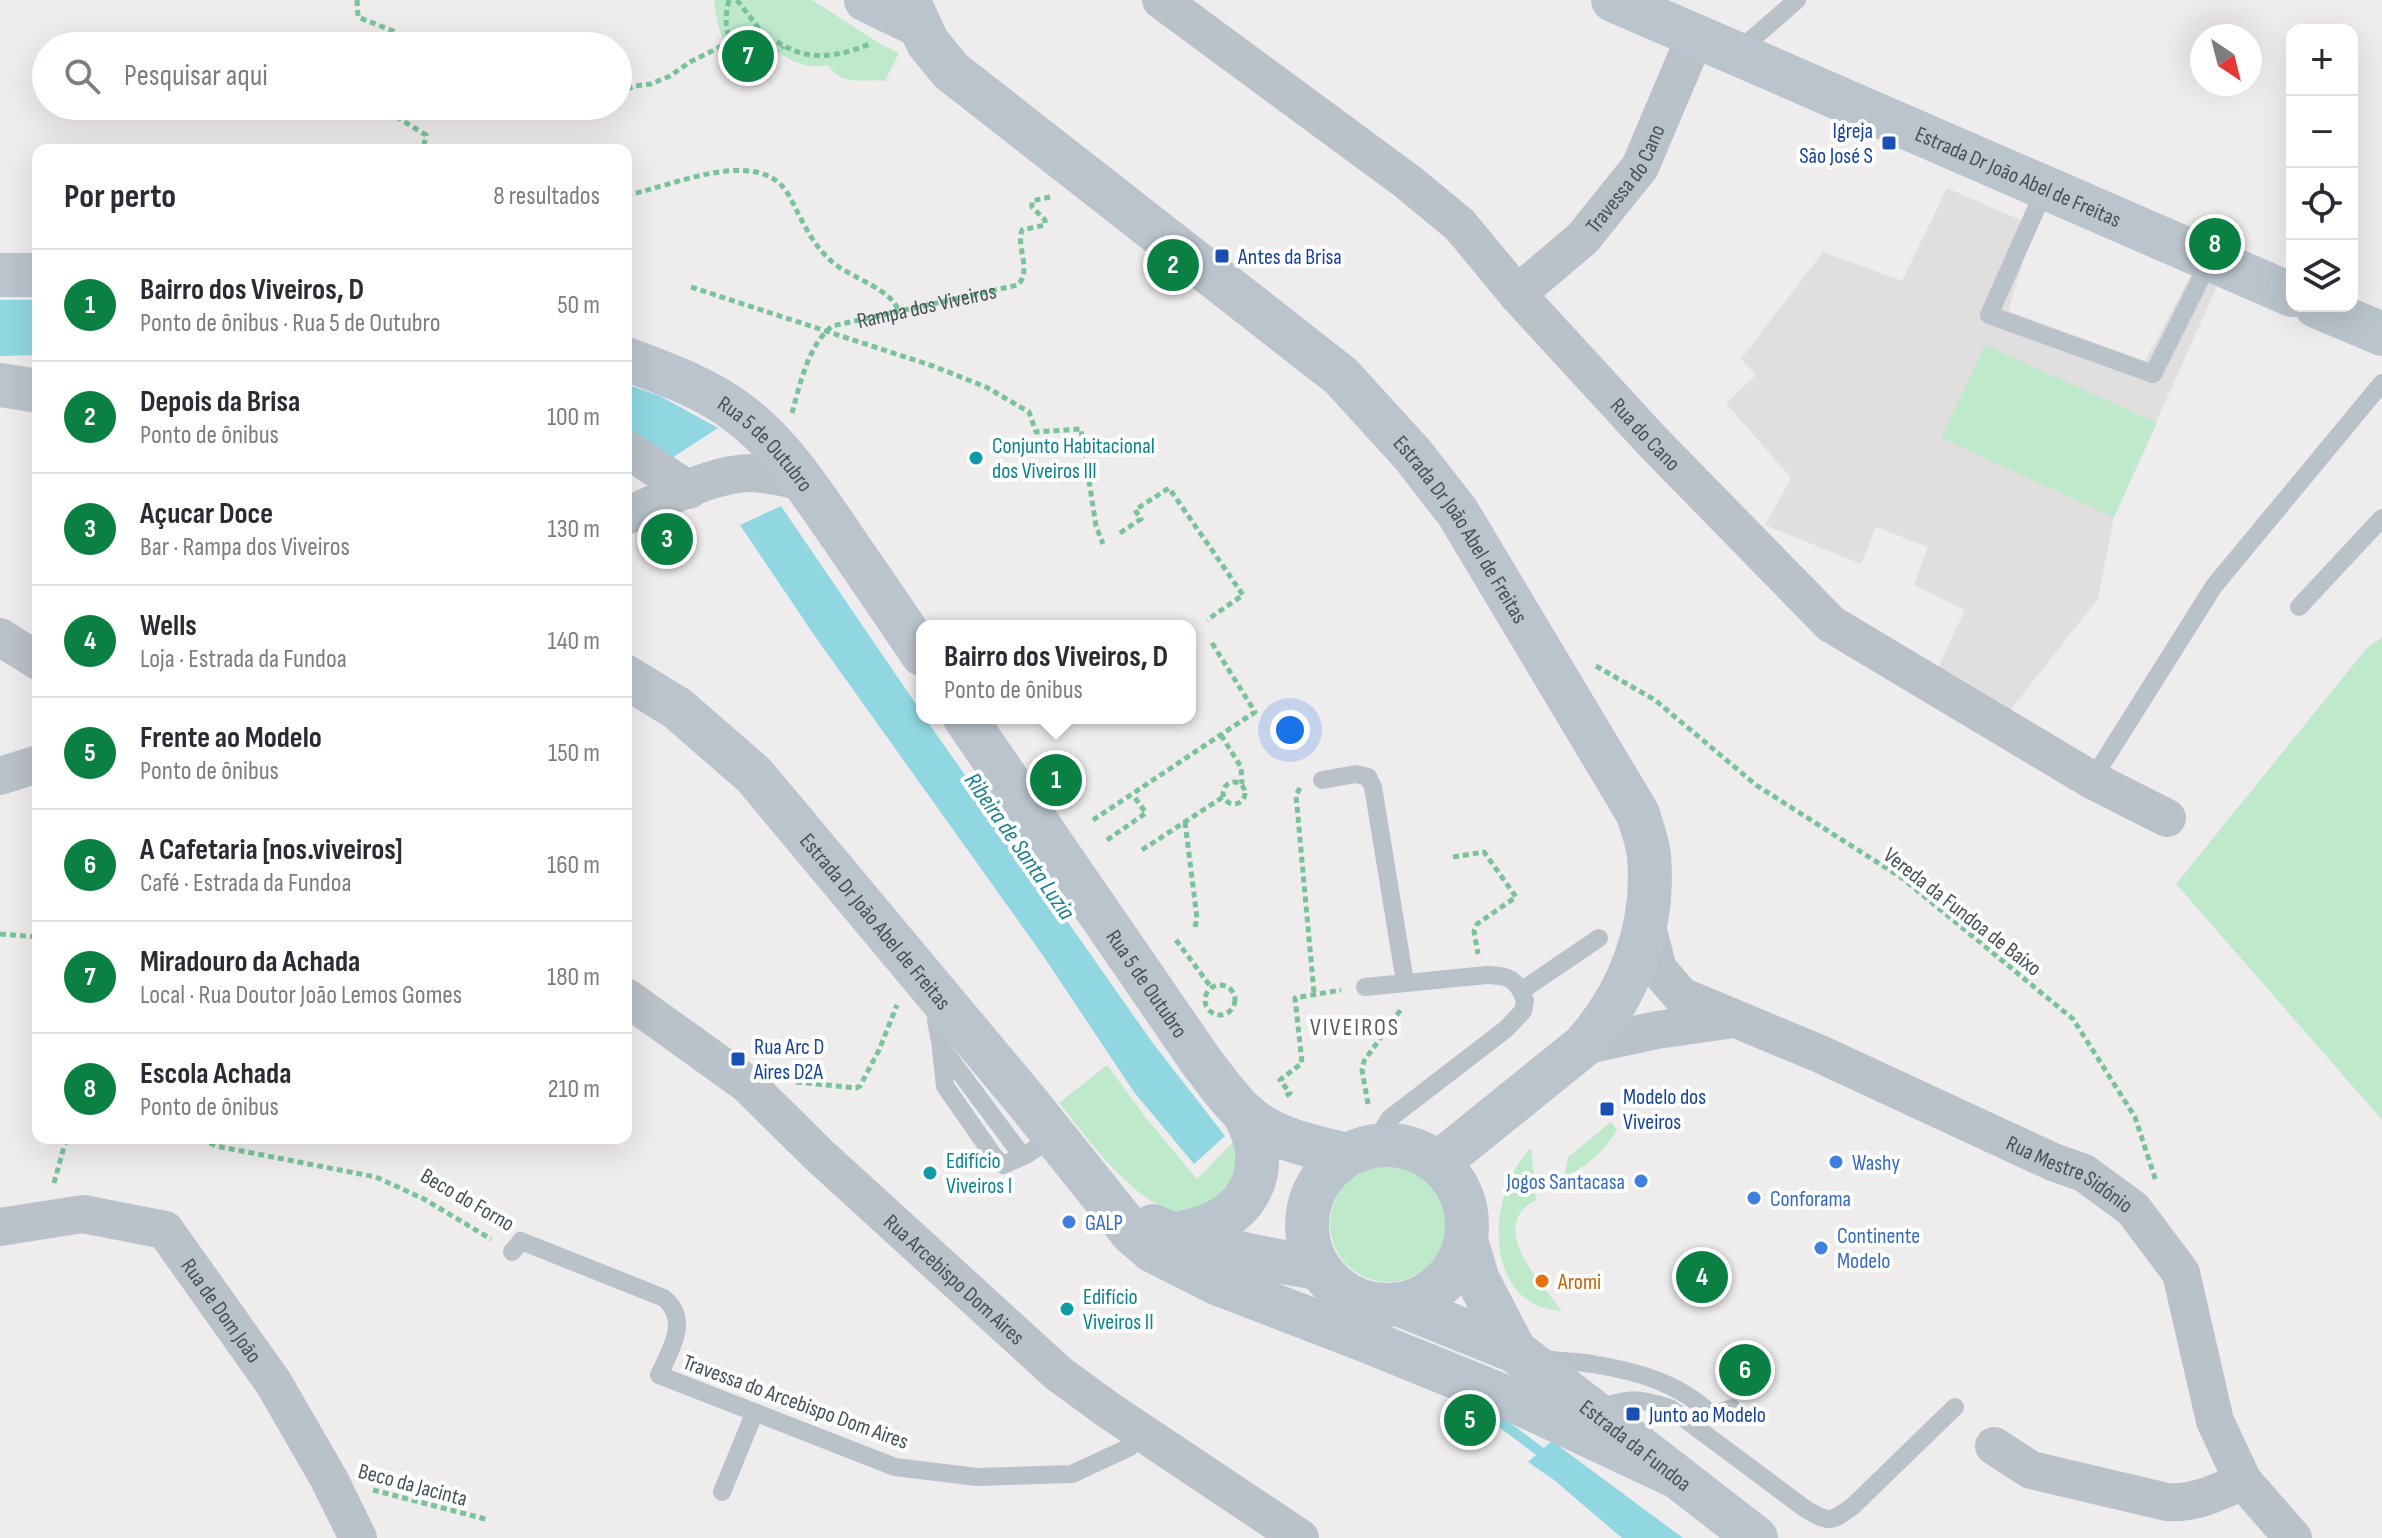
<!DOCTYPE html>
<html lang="pt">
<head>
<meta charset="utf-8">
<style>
  :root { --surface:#fff; --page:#f2f2f3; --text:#2b2b33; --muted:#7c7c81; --line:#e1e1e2; --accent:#0b8043 }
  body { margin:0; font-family:"Sofia Sans Condensed",sans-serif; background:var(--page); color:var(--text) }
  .controls { position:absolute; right:24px; top:24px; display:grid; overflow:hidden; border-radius:16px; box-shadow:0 8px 32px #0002 }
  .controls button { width:72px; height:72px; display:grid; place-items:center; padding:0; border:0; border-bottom:2px solid var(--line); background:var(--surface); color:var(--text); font:40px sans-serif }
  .compass { position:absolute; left:2190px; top:24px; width:72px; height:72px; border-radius:50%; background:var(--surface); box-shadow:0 8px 32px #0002; rotate:145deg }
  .you { position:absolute; left:1290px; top:730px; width:28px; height:28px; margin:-20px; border:6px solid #fff; border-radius:50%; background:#1a73e8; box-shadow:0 0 0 12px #1a73e833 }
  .badge { display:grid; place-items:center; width:52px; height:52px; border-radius:50%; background:var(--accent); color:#fff; font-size:26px; font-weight:700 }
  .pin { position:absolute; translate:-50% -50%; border:4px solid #fff; box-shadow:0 2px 8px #0006 }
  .popup { position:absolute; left:916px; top:620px; width:280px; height:104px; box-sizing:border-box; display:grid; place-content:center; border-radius:16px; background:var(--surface); filter:drop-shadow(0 2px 6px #0005); font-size:26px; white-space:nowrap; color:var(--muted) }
  .popup b { font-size:30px; color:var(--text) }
  .popup::after { content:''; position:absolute; left:50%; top:100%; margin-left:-16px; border:16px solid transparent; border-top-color:var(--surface) }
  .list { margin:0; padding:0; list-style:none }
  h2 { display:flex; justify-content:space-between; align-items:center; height:104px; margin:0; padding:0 32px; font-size:34px }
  h2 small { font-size:26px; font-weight:400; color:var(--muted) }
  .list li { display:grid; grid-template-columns:52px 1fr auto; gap:24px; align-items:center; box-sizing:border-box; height:112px; padding:0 32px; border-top:2px solid var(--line) }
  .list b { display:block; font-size:30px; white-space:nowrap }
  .list p { margin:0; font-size:26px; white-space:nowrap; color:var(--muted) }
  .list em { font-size:26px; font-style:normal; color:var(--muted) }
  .icon { flex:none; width:44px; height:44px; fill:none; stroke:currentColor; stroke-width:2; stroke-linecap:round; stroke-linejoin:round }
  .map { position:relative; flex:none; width:2382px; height:1538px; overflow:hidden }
  .search { position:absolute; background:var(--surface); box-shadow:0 8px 32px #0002; left:32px; top:32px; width:600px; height:88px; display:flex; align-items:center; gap:20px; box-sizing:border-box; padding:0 28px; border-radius:44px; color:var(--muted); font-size:30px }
  .panel { position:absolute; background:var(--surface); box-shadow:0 8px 32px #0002; left:32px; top:144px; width:600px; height:1000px; border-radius:16px }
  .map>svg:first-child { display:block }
</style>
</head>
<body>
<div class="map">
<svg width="2382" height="1538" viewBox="0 0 2382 1538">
  <rect width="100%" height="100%" fill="#efeced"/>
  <path fill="#e0dede" d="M1947,188L2034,226L2008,311L2145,361L2191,275L2217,286L2114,517L2098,599L2007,714L1935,674L1965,610L1914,585L1928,547L1876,527L1861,564L1765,525L1791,478L1726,403L1756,375L1741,359L1823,252L1902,281Z"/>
  <path fill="#bee9cb" d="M714,0H812L882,45L899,53L885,81C861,78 844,88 828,65C806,70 790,61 773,48C728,69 718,39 714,0Z
    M1985,345L2157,423L2114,517L1941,438Z
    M2382,637V1120L2176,884L2366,649Z
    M1107,1065L1146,1118L1197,1179L1233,1142C1237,1168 1238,1187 1212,1200C1205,1203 1197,1209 1190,1211C1144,1220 1085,1134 1059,1103Z
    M1611,1122L1617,1130C1605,1150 1587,1167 1564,1177L1568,1157Z
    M1531,1148L1535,1185L1529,1187L1530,1189H1535L1536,1200C1485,1226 1542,1284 1562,1311C1481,1307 1486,1192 1531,1148Z
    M1330 1224a58 58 0 1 1 116 0a58 58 0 1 1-116 0Z"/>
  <path fill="#90d7e2" d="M0,300H38V355L0,356Z
    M626,384L660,396L718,428L781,506L922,713V718H925L1152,1042L1225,1136L1194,1164L1134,1092L1044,957L814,635L740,525L672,458L626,432Z
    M1552,1441L1683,1538H1622L1554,1480L1528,1462Z"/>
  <path fill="#efeced" d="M718,428L736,449L781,506L740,525L672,458Z"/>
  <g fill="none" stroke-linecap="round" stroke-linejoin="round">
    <path stroke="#90d7e2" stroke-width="10" d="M1483,1409L1550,1459"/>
    <g stroke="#7ac399" stroke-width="5" stroke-dasharray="6 4" stroke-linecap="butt">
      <path d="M357,0L358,17L393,31L416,46"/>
      <path d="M729,0C719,41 736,58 775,40C806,63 837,57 870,44"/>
      <path d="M737,0L770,43"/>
      <path d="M618,94L634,86L651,84L670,76L690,62L722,46C741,62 764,61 783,46"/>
      <path d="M379,106L426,135L423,150"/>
      <path d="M523,106C548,120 575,121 600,106"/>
      <path d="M626,195C669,188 759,144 788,194C803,221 811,245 836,265C852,277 895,292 898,311"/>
      <path d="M691,287L933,366L986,387L1029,412L1036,432L1081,429L1096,526L1103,544"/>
      <path id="s1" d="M792,413C800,384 808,346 832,326L1018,285C1032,270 1016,248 1022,230L1045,225V220L1032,207V201L1050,197"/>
      <path d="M1120,533L1141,519L1135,510L1169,488L1243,595L1207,620"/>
      <path d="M1596,666L1655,700L1756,785L1902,878L2073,1019L2135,1117L2156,1181"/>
      <path d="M1221,735L1241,767L1242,784"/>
      <circle cx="1234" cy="793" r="11"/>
      <path d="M1300,788L1296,795L1314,993"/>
      <path d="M1093,820L1255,712L1212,643"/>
      <path d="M1185,822L1197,918L1195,927"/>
      <path d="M1107,840L1146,813L1133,795"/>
      <path d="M1142,850L1223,797"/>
      <path d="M1453,857L1484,852L1516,897L1477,924L1474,931L1478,954"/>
      <path d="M0,934L38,937"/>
      <path d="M1176,940L1211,987"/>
      <circle cx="1220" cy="1000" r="15"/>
      <path d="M796,1082L856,1088L860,1086L879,1050L897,1005"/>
      <path d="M1286,1096L1290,1093L1280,1080L1302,1063L1295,998L1341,990"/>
      <path d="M1368,1104L1362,1070L1364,1061L1402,1008"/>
      <path d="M201,1138L216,1146L376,1177L424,1199L491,1239"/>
      <path d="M54,1183L65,1143L74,1138"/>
      <path d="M373,1490L489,1520"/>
    </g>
    <path stroke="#b9c2c8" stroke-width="18" d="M1736,53L1797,0
      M2045,189L1989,315L2153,374L2210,260
      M2299,607L2382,518
      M1322,780L1356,774L1368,777L1373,787L1405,982
      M2092,780L2214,586L2382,383
      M1365,987L1487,975C1503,976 1512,976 1521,991
      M941,1007L936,1021L941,1047L1021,1154L1026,1155L1054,1136
      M941,1050L945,1086L993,1155L1003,1165L1026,1155
      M1373,1146L1389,1119L1506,1029L1523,1011L1525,1001L1521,991L1599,938
      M512,1252L521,1241L664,1298C690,1320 671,1349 659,1375L895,1467L977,1477L1072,1474L1130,1447L1144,1433
      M1541,1358C1558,1362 1575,1361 1592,1364C1636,1371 1680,1383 1712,1415L1732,1408
      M1593,1410C1627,1398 1635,1397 1670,1408L1804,1508C1829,1523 1830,1523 1853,1506L1955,1407
      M722,1492L754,1414"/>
    <g stroke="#b9c2c8" stroke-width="38">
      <path id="s2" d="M1161,0L1408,182L1460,225L1517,294L1652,441L1831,624L2092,780L2167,818"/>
      <path id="s3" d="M1517,294L1583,238L1640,167L1695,37"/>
      <path d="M626,449L689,490"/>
      <path d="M626,516C662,501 713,472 753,473C770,474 787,478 803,482"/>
      <path d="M0,637L38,661"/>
      <path d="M0,776L38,764"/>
      <path id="s4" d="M1646,924L1658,969L1681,996L1820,1054L2053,1162L2084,1173L2133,1209L2181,1273L2215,1421L2243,1481L2293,1538"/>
      <path id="s5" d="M626,997L747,1084L820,1156L1059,1374L1107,1409L1300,1538"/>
      <path d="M1583,1046L1657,1030L1734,1019"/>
      <path id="s6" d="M0,1227L83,1214L165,1230L273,1382L329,1479L358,1538"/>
      <path d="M1994,1446L2031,1470L2167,1502C2196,1504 2218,1492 2243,1481"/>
    </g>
    <g stroke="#bac4cd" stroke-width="44">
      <path d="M866,0L918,25"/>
      <path id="s7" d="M908,0L928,43L951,71L1341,376L1413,455L1458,513L1638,814C1642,828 1648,843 1649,856C1655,927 1630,994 1583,1046L1438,1163"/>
      <path id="s8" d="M1613,0L2292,295"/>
      <path d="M0,275H38"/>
      <path d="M2316,306L2382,334"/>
      <path id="s9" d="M626,359C666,374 707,388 741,415C783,447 813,495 843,538C869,576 896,615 922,654"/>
      <path d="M0,385L38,391"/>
      <path id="s10" d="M626,677L677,708L754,775L1028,1103L1132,1233L1153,1251L1216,1283L1372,1343L1517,1402L1671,1474"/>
      <path id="s11" d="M965,718L1203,1064C1216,1080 1228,1098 1243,1112C1271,1139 1311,1146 1347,1155"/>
      <circle cx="1387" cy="1225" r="80"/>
      <path d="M1153,1226C1206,1248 1262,1259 1318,1268"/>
      <path d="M1174,1235C1188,1231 1203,1229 1216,1222C1262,1199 1267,1153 1243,1112"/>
      <path d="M1466,1240L1478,1280L1515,1351"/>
      <path id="s12" d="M1401,1305L1515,1351L1756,1538"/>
    </g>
  </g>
  <g fill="#1a4fb4" stroke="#fff" stroke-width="3">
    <rect x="1881" y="135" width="16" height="16" rx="4"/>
    <rect x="1214" y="248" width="16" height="16" rx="4"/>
    <rect x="730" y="1051" width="16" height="16" rx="4"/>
    <rect x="1599" y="1101" width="16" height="16" rx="4"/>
    <rect x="1625" y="1406" width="16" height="16" rx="4"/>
  </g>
  <g fill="#0f9aa8" stroke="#fff" stroke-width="3">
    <circle cx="976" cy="458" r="8"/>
    <circle cx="930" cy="1173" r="8"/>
    <circle cx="1067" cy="1309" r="8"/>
  </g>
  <g fill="#3f7fe0" stroke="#fff" stroke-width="3">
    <circle cx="1836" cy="1162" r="8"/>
    <circle cx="1641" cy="1181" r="8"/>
    <circle cx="1754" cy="1198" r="8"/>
    <circle cx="1069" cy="1222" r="8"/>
    <circle cx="1821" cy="1248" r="8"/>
  </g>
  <circle fill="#e8710a" stroke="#fff" stroke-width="3" cx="1542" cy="1281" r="8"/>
  <g text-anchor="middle" stroke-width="8" stroke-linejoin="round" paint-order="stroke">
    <g font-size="22" fill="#164399" stroke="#fff" text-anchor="start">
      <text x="1873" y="138" text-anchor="end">Igreja<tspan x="1873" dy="25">São José S</tspan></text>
      <text x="1238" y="264">Antes da Brisa</text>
      <text x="754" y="1054">Rua Arc D<tspan x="754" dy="25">Aires D2A</tspan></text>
      <text x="1623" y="1104">Modelo dos<tspan x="1623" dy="25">Viveiros</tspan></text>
      <text x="1649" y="1422">Junto ao Modelo</text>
    </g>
    <g font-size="22" fill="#475158" stroke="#fff">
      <text dy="8" stroke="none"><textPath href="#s3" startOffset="160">Travessa do Cano</textPath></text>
      <text dy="8" stroke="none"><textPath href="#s8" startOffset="442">Estrada Dr João Abel de Freitas</textPath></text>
      <text dy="8" stroke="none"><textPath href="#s1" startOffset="194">Rampa dos Viveiros</textPath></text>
      <text dy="8" stroke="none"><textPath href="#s2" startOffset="654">Rua do Cano</textPath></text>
      <text dy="8" stroke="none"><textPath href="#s9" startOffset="166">Rua 5 de Outubro</textPath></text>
      <text dy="8" stroke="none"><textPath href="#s7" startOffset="774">Estrada Dr João Abel de Freitas</textPath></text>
      <text transform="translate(1963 911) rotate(38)" y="8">Vereda da Fundoa de Baixo</text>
      <text dy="8" stroke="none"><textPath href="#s10" startOffset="352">Estrada Dr João Abel de Freitas</textPath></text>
      <text dy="8" stroke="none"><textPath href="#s11" startOffset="322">Rua 5 de Outubro</textPath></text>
      <text dy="8" stroke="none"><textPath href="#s4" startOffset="510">Rua Mestre Sidónio</textPath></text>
      <text transform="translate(468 1199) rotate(30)" y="8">Beco do Forno</text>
      <text dy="8" stroke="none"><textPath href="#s5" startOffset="434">Rua Arcebispo Dom Aires</textPath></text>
      <text dy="8" stroke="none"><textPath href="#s6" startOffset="266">Rua de Dom João</textPath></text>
      <text transform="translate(796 1401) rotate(20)" y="8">Travessa do Arcebispo Dom Aires</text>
      <text dy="8" stroke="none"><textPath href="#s12" startOffset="276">Estrada da Fundoa</textPath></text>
      <text transform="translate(413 1484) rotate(15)" y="8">Beco da Jacinta</text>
    </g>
    <g font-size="22" fill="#0d838f" stroke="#fff" text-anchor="start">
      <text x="992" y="453">Conjunto Habitacional<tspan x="992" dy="25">dos Viveiros III</tspan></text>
      <text x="946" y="1168">Edifício<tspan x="946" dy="25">Viveiros I</tspan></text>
      <text x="1083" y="1304">Edifício<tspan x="1083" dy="25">Viveiros II</tspan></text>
    </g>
    <g font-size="22" fill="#366cbe" stroke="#fff" text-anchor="start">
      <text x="1852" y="1170">Washy</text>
      <text x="1625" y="1189" text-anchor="end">Jogos Santacasa</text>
      <text x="1770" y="1206">Conforama</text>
      <text x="1085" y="1230">GALP</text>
      <text x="1837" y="1243">Continente<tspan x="1837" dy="25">Modelo</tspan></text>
    </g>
    <g font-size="22" fill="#c56008" stroke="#fff" text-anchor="start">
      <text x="1558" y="1289">Aromi</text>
    </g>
    <g font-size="24" font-style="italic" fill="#1a8190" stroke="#fff">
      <text transform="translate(1020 846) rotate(55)" y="8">Ribeira de Santa Luzia</text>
    </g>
    <g font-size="24" letter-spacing="2" fill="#5a5d61" stroke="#fff">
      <text x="1355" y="1035">VIVEIROS</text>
    </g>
  </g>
</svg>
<div class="controls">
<button>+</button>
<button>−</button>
<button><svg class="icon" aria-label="locate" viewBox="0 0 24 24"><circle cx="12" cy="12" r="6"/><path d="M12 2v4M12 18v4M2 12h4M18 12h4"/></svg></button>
<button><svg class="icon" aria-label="layers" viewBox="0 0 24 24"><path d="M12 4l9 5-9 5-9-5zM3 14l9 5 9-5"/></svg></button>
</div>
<svg class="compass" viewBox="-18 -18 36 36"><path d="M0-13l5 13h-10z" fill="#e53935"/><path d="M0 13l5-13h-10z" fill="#7c7c81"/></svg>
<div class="you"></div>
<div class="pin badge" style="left:1056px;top:780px">1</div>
<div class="popup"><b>Bairro dos Viveiros, D</b>Ponto de ônibus</div>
<div class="pin badge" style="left:1173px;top:265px">2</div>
<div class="pin badge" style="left:667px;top:539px">3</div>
<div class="pin badge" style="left:1702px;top:1277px">4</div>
<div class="pin badge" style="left:1470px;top:1420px">5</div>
<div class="pin badge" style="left:1745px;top:1370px">6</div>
<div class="pin badge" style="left:748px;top:56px">7</div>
<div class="pin badge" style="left:2215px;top:244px">8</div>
<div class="search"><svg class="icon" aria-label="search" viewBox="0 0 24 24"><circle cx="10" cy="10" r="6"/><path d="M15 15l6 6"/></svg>Pesquisar aqui</div>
<section class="panel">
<h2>Por perto<small>8 resultados</small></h2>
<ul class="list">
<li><span class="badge">1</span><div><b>Bairro dos Viveiros, D</b><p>Ponto de ônibus · Rua 5 de Outubro</p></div><em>50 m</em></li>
<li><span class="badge">2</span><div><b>Depois da Brisa</b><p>Ponto de ônibus</p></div><em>100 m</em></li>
<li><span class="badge">3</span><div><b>Açucar Doce</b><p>Bar · Rampa dos Viveiros</p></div><em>130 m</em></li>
<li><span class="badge">4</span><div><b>Wells</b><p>Loja · Estrada da Fundoa</p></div><em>140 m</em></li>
<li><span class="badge">5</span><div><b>Frente ao Modelo</b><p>Ponto de ônibus</p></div><em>150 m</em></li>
<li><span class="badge">6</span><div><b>A Cafetaria [nos.viveiros]</b><p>Café · Estrada da Fundoa</p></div><em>160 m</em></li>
<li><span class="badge">7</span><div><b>Miradouro da Achada</b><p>Local · Rua Doutor João Lemos Gomes</p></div><em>180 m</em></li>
<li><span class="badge">8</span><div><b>Escola Achada</b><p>Ponto de ônibus</p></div><em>210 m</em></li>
</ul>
</section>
</div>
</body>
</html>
